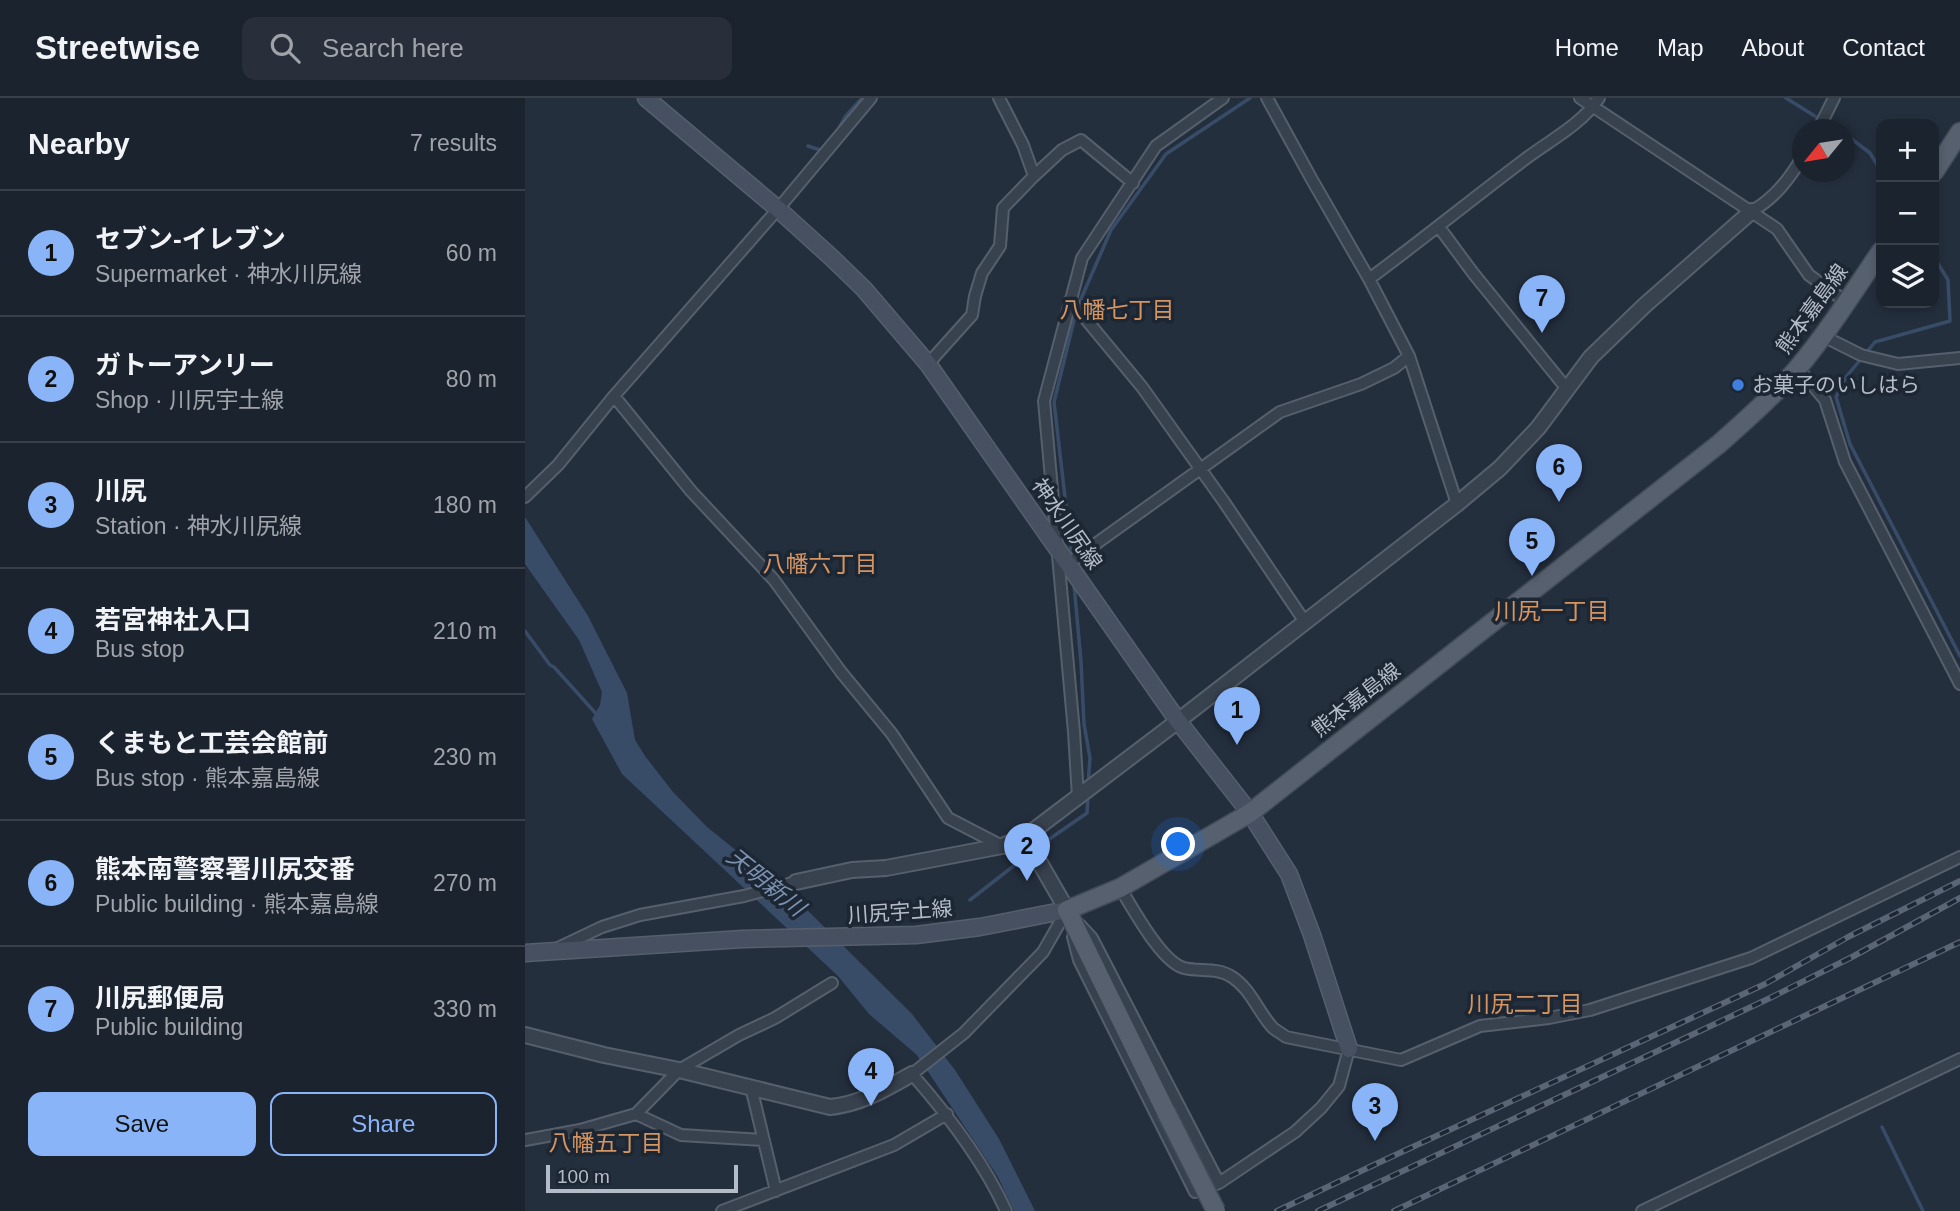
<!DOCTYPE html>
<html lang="en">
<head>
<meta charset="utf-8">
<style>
  :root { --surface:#1b232e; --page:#282f3a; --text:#f1f3f6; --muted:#a0a4aa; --line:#39404a; --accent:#8ab4f8 }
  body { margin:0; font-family:Helvetica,"Noto Sans JP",sans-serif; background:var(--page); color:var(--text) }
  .controls { position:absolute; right:21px; top:21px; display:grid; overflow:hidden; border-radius:14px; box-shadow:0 4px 10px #0003 }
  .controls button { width:63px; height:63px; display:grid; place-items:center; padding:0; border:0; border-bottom:2px solid var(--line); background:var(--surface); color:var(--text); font:35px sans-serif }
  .compass { position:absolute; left:1267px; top:21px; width:63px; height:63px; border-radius:50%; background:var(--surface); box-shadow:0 4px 10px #0003; rotate:240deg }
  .scale { position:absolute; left:21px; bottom:18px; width:192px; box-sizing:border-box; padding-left:7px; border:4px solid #b4bcc9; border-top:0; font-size:19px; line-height:24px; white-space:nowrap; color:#b4bcc9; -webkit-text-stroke:5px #1d2633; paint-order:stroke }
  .you { position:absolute; left:654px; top:747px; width:24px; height:24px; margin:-18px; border:5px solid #fff; border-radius:50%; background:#1a73e8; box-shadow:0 0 0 10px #1a73e833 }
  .badge { display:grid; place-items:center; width:46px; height:46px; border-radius:50%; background:var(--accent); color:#111; font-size:23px; font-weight:700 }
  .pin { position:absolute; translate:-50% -58px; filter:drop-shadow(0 2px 4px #0008) }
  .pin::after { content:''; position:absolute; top:37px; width:24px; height:21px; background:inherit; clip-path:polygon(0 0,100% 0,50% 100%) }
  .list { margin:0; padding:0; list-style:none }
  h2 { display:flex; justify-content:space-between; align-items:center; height:91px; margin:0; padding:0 28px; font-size:30px }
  h2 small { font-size:23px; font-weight:400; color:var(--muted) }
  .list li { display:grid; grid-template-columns:46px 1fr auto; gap:21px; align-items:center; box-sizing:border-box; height:126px; padding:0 28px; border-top:2px solid var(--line) }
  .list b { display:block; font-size:26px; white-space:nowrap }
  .list p { margin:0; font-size:23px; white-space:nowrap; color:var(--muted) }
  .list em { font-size:23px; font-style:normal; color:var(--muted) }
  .actions { display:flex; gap:14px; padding:21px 28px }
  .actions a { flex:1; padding:16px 0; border:2px solid var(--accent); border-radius:14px; text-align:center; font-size:24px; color:var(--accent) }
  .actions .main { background:var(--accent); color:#111 }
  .icon { flex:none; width:38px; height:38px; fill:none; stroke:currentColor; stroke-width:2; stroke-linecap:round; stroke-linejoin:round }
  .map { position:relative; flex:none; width:1435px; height:1113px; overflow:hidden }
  header { display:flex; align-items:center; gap:42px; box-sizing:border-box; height:98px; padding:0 35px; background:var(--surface); border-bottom:2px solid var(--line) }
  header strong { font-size:33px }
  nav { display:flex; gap:38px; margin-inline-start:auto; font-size:24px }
  .search { width:490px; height:63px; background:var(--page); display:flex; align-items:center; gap:18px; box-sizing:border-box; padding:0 24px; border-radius:14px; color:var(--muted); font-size:26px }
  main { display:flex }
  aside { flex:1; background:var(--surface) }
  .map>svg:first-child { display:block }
</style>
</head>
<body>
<header>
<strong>Streetwise</strong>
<div class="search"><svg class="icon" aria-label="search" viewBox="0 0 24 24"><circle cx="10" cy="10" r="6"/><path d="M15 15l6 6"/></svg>Search here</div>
<nav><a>Home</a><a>Map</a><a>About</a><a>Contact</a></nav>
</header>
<main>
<aside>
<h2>Nearby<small>7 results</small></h2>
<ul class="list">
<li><span class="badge">1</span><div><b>セブン-イレブン</b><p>Supermarket · 神水川尻線</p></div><em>60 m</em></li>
<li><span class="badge">2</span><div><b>ガトーアンリー</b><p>Shop · 川尻宇土線</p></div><em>80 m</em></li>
<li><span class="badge">3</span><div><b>川尻</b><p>Station · 神水川尻線</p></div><em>180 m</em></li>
<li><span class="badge">4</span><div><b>若宮神社入口</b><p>Bus stop</p></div><em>210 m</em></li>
<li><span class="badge">5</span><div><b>くまもと工芸会館前</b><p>Bus stop · 熊本嘉島線</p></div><em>230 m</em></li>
<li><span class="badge">6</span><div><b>熊本南警察署川尻交番</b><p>Public building · 熊本嘉島線</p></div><em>270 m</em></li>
<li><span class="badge">7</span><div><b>川尻郵便局</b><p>Public building</p></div><em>330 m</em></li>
</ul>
<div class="actions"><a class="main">Save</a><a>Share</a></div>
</aside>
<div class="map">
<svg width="1435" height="1113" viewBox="0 0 1435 1113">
  <rect width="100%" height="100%" fill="#242f3e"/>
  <path fill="#394c67" d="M0,419L63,518L102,595L110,642L120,658L148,694L182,729L269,799L387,916L430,972L474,1041L510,1113H489L473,1079L392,957L344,916L313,878L97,676L67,621L75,607L77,594L54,542L0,466Z"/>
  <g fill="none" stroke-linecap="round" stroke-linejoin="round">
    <path stroke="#394c67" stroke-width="3.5" d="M1261,0L1312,32
      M313,32L320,19L337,0
      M1320,36L1345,55L1356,73
      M283,48L298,53
      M1409,159L1423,182L1425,223L1350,244L1321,279L1311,299L1325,346L1435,558
      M547,460L529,304L552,210L586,132L641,56L725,0
      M549,486L556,564L559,626L565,660L563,687
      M0,533L25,567L29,569L74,619
      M510,751L562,715L563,698
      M445,802L504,756
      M1357,1029L1398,1113"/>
    <defs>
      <path id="minor" d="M742,0L786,80L844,181L884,258L932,406
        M1055,0L1252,131L1284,177L1321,204
        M1293,32L1309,0
        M509,78L537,52L556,42L608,85
        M1227,113C1250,100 1265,80 1278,58
        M914,129L948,175L1042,291
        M844,181C897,142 947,101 999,62C1025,42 1055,28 1074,0
        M545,202L617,289L699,404L780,524
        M1298,238L1336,257L1373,266L1435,260
        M403,266L447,217L450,198L457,175L475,148L478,110L509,78L498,47L474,0
        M1273,270L1300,302L1320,364L1435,586
        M89,298L166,393L249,482L316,574L367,636L423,720L477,748
        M0,399L33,367L89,298L253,111L346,0
        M544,465L755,314L836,286L869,270L884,258
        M553,699L549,634L519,303L557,160L631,48L698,0
        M595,790C608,810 636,864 659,870C674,874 693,869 707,879C726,891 733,914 748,930C752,933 757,936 761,939L876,962L955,928L1024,920L1065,912L1226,860L1435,759
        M555,827L567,840L694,1085
        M548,839L554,862L670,1094L694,1085L770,1034L796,1010L814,988L824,951
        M35,849L77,829L115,817L219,798L271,784
        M226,989L251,1093
        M111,1016L156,1037L238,1042
        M0,1042L55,1032L111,1016L154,972L214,937L250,920L307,885
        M197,1113L369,1047L422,1016
        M481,1113C459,1064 422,1016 387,976L439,935L518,854L542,812
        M1117,1113L1435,961"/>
      <path id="tertiary" d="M500,739L542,812
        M271,784L327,772L361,770L414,760L477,748L500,739L653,623L932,406L975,370L1013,330L1066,259L1120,207L1227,113
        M0,937L79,957L154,972L305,1009C336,1006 360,991 387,976"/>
      <path id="secondary" d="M121,0L253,111L307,160L339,191L403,266L653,623L725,715L764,776L787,837L824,951
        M0,855L218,841L391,837L455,829L542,812"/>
      <path id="primary" d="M1409,74L1435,34
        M641,1014L542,812L595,790L725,715L1194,346C1221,322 1248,298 1272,271C1303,234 1329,193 1356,153"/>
    </defs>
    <use href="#minor" stroke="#565f6c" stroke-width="14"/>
    <use href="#tertiary" stroke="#565f6c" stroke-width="18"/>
    <use href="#secondary" stroke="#565f6c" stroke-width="19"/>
    <use href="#primary" stroke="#414a57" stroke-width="21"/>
    <use href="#minor" stroke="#38414e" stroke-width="10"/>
    <use href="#tertiary" stroke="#38414e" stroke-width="14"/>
    <use href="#secondary" stroke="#465061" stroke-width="16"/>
    <use href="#primary" stroke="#56606e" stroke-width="18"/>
    <defs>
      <path id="rail" d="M752,1113L853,1065L1240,886L1323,839L1435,783
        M793,1113L1245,900L1327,859L1435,800
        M869,1113L1435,844"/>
    </defs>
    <use href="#rail" stroke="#5a6575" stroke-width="6"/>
    <use href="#rail" stroke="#1d2633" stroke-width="3.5" stroke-dasharray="10" stroke-linecap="butt"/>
    <defs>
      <path id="primary-bridge" d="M641,1014L691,1113"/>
    </defs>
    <use href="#primary-bridge" stroke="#414a57" stroke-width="21" stroke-linecap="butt"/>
    <use href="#primary-bridge" stroke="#56606e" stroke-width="18"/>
  </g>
  <circle fill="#3f7fe0" stroke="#1d2633" stroke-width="2.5" cx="1213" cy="287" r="7"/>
  <g text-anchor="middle" stroke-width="7" stroke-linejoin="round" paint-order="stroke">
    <g font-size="21" fill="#b4bcc9" stroke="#1d2633">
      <text transform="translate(1287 211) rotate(-54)" y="7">熊本嘉島線</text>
      <text transform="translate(542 426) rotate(55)" y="7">神水川尻線</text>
      <text transform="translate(831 602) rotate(-38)" y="7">熊本嘉島線</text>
      <text transform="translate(375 814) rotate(-4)" y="7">川尻宇土線</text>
    </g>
    <g font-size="21" fill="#b4bcc9" stroke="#1d2633" text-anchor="start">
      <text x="1227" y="294">お菓子のいしはら</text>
    </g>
    <g font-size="23" fill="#d59563" stroke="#1d2633">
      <text x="592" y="220">八幡七丁目</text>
      <text x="295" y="474">八幡六丁目</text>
      <text x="1027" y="521">川尻一丁目</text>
      <text x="1000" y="914">川尻二丁目</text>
      <text x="81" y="1053">八幡五丁目</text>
    </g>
    <g font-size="23" font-style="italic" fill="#7c92b1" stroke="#1d2633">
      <text transform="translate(241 784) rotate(39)" y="8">天明新川</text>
    </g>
  </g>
</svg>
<div class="controls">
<button>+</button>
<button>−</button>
<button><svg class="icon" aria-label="layers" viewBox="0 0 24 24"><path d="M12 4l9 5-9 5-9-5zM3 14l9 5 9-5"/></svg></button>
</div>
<svg class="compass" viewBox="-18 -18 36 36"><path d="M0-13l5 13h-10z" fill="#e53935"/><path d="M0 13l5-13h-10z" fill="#a0a4aa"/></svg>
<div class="scale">100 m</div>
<div class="you"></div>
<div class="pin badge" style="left:712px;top:647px">1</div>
<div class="pin badge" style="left:502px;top:783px">2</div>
<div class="pin badge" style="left:850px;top:1043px">3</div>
<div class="pin badge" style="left:346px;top:1008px">4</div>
<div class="pin badge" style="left:1007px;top:478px">5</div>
<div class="pin badge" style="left:1034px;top:404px">6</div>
<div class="pin badge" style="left:1017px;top:235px">7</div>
</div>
</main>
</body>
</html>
